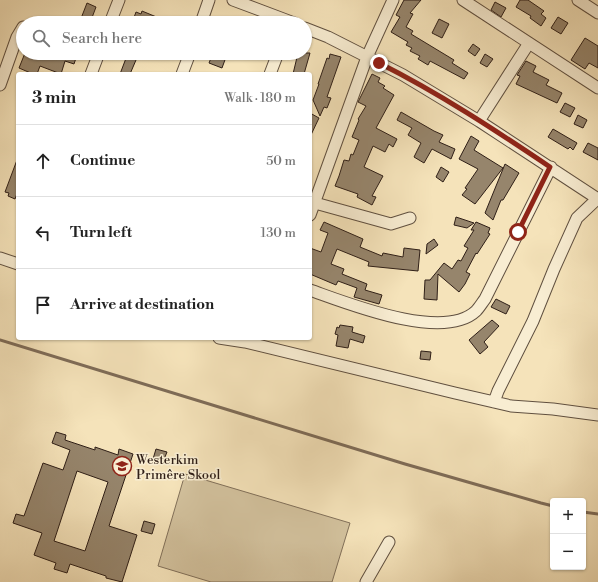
<!DOCTYPE html>
<html lang="en">
<head>
<meta charset="utf-8">
<style>
  :root { --surface:#fff; --page:#f6f6f6; --text:#222; --muted:#767676; --line:#e0e0e0 }
  body { margin:0; font-family:"Libre Bodoni",serif; background:var(--page); color:var(--text) }
  .controls { position:absolute; right:12px; bottom:12px; display:grid; overflow:hidden; border-radius:4px; box-shadow:0 1px 3px #0004 }
  .controls button { width:36px; height:36px; display:grid; place-items:center; padding:0; border:0; border-bottom:1px solid var(--line); background:var(--surface); color:var(--text); font:20px sans-serif }
  .stop { position:absolute; width:12px; height:12px; margin:-9px; border:3px solid #8f2418; border-radius:50%; background:#fff }
  .stop.end { background:#8f2418; border-color:#fff; box-shadow:0 1px 4px #0008 }
  .list { margin:0; padding:0; list-style:none }
  h2 { display:flex; justify-content:space-between; align-items:center; height:52px; margin:0; padding:0 16px; font-size:17px }
  h2 small { font-size:13px; font-weight:400; color:var(--muted) }
  .list li { display:grid; grid-template-columns:26px 1fr auto; gap:12px; align-items:center; box-sizing:border-box; height:72px; padding:0 16px; border-top:1px solid var(--line) }
  .list b { display:block; font-size:15px; white-space:nowrap }
  .list em { font-size:13px; font-style:normal; color:var(--muted) }
  .icon { flex:none; width:22px; height:22px; fill:none; stroke:currentColor; stroke-width:2; stroke-linecap:round; stroke-linejoin:round }
  .map { position:relative; flex:none; width:598px; height:582px; overflow:hidden }
  .search { position:absolute; background:var(--surface); box-shadow:0 1px 3px #0004; left:16px; top:16px; width:296px; height:44px; display:flex; align-items:center; gap:10px; box-sizing:border-box; padding:0 14px; border-radius:22px; color:var(--muted); font-size:15px }
  .panel { position:absolute; background:var(--surface); box-shadow:0 1px 3px #0004; left:16px; top:72px; width:296px; height:268px; border-radius:4px }
  .map>svg:first-child { display:block }
</style>
</head>
<body>
<div class="map">
<svg width="598" height="582" viewBox="0 0 598 582">
  <rect width="100%" height="100%" fill="#f5e3ba"/>
  <filter id="stains"><feTurbulence type="fractalNoise" baseFrequency=".005" numOctaves="4"/><feColorMatrix values="0 0 0 0 .2 0 0 0 0 .09 0 0 0 0 .02 0 0 0 .5 -.17"/></filter>
  <radialGradient id="worn" r=".72"><stop offset=".6" stop-color="#630" stop-opacity="0"/><stop offset="1" stop-color="#630" stop-opacity=".3"/></radialGradient>
  <path fill="#d3c29e" stroke="#81705a" d="M185,474L350,523L332,582H211L158,566Z"/>
  <g fill="none" stroke-linecap="round" stroke-linejoin="round">
    <path stroke="#7e6c58" stroke-width="3" d="M0,340L405,464L541,503L553,506
      M583,512L598,514"/>
  </g>
  <path fill="#96856c" stroke="#2f1f17" fill-rule="evenodd" d="M404,0H421L410,13L413,14L406,27L413,31L411,34L454,60L452,63L468,73L464,79L430,61L428,65L418,59L420,56L410,51L412,48L406,45L408,42L391,32L400,17L396,15Z
    M520,0H528L544,11L541,14L546,18L541,26L530,18L531,16L516,7Z
    M495,2L506,8L501,17L491,10Z
    M87,3L96,7L90,23L80,21Z
    M142,11L171,23H132L136,12L141,14Z
    M558,17L568,23L561,34L551,28Z
    M439,19L449,24L442,38L432,33Z
    M585,38L598,46V68L589,63L585,69L571,60Z
    M473,44L480,49L475,56L468,51Z
    M25,53H70L77,55L74,64L65,61L61,74L40,66L37,74H33L19,68Z
    M128,53H139L130,74H120Z
    M213,53L226,57L222,68L209,63Z
    M298,53H310L304,74H293Z
    M330,54L341,57L327,97L331,98L327,108L324,107L320,116L313,100L319,84H318L327,58L329,59Z
    M485,54L493,59L487,67L480,63Z
    M526,61L536,66L533,72L549,80L546,85L562,93L557,103L516,84L520,76L517,75Z
    M372,74L380,78L378,82L385,86L383,88L394,95L376,128L397,139L393,147L389,144L385,152L373,146L364,167L383,176L372,196L376,197L372,205L357,197L358,194L335,186L339,176L344,160L349,161L351,154L353,155L359,140L352,137L359,120L358,119L366,106L358,102Z
    M565,103L575,108L570,117L560,112Z
    M401,112L434,131L443,135L439,142L455,149L451,159L432,149L424,163L414,157L421,143L408,135L412,128L397,120Z
    M310,113L319,118L310,137Z
    M578,115L587,120L583,128L574,124Z
    M553,129L577,143L573,150L570,147L568,149L548,137Z
    M471,136L479,141L474,150L503,168L475,204L462,195L467,189L465,188L478,169L459,159Z
    M588,143L598,148V160L583,152Z
    M17,160L18,191L15,199L8,196L9,193L5,192Z
    M505,164L519,173L503,200H501L493,220L485,213Z
    M441,167L449,172L443,182L436,177Z
    M456,217L474,223L467,228L454,225Z
    M324,222L363,239L360,247L382,256L383,253L403,257L404,248L420,250L418,271L368,266L369,262L337,249L331,264L344,269L342,274L367,284L365,290L382,295L379,304L354,297L357,288L338,281L336,285L310,274V248L321,252L328,233L320,230Z
    M476,222L490,228L488,233L490,234L477,254L476,253L466,272L470,274L465,284L459,292L438,274L437,300L424,299L425,280H430L444,263L452,269L458,260L461,261L468,248L464,246L474,230H471Z
    M434,239L438,245L426,254L427,244Z
    M496,299L510,306L506,314L491,307Z
    M492,320L499,326L484,342L488,347L480,354L469,340Z
    M340,325L353,327L352,332L365,336L363,343L350,339L348,348L336,346L338,335L335,334L337,327L339,328Z
    M421,351L431,352L430,360L420,359Z
    M56,432L66,435L65,440L95,450V447L118,455L119,449L133,454L109,526L137,535L122,582L106,578V576L70,564L67,573L54,569L56,563L34,555L42,533L13,523L16,514L24,516L43,463L63,470L70,450L52,443ZM77,471L108,482L85,551L54,541Z
    M156,449L167,452L163,462L153,459Z
    M144,521L155,524L152,534L141,531Z"/>
  <g fill="none" stroke-linecap="round" stroke-linejoin="round">
    <defs>
      <path id="street" d="M233,0L294,23
        M463,0L598,88
        M578,0L598,13
        M110,23L119,0
        M201,23L209,0
        M305,28L328,37L403,75L479,121L598,199
        M91,74L99,53
        M182,74L190,53
        M270,74L278,53
        M0,85L17,37L23,27
        M479,121L529,43
        M315,203L391,224L410,218
        M310,215L367,57L393,0
        M0,258L18,264
        M310,290C347,303 443,342 476,311C479,308 482,303 485,299L551,167
        M219,338L245,342L455,393L511,406L553,409L598,415
        M494,402L498,391L533,321L554,269L577,218L597,199
        M366,582L389,542"/>
    </defs>
    <use href="#street" stroke="#605040" stroke-width="13"/>
    <use href="#street" stroke="#f8edd2" stroke-width="11"/>
  </g>
  <g fill="none" stroke-linecap="round" stroke-linejoin="round">
    <path stroke="#8f2418" stroke-width="5" d="M379,63C439,93 495,130 550,167L518,232"/>
  </g>
  <defs>
    <symbol id="school-ring" viewBox="-11 -11 22 22"><circle r="9.5" fill="#f8edd2" stroke="#8f2418" stroke-width="1.5"/><path d="M0-5L7-2L0 1L-7-2ZM-4 1L0 2.5L4 1V4Q0 6-4 4Z" fill="#8f2418"/></symbol>
  </defs>
  <g fill-rule="evenodd">
    <use href="#school-ring" x="111" y="455" width="22" height="22"/>
  </g>
  <g text-anchor="middle" stroke-width="3" stroke-linejoin="round" paint-order="stroke">
    <g font-size="13" fill="#2f1f17" stroke="#f8edd2" text-anchor="start">
      <text x="136" y="464">Westerkim<tspan x="136" dy="15">Primêre Skool</tspan></text>
    </g>
  </g>
  <rect width="100%" height="100%" filter="url(#stains)"/>
  <rect width="100%" height="100%" fill="url(#worn)"/>
</svg>
<div class="controls">
<button>+</button>
<button>−</button>
</div>
<div class="stop" style="left:518px;top:232px"></div>
<div class="stop end" style="left:379px;top:63px"></div>
<div class="search"><svg class="icon" aria-label="search" viewBox="0 0 24 24"><circle cx="10" cy="10" r="6"/><path d="M15 15l6 6"/></svg>Search here</div>
<section class="panel">
<h2>3 min<small>Walk · 180 m</small></h2>
<ul class="list">
<li><svg class="icon" aria-label="ahead" viewBox="0 0 24 24"><path d="M12 20V5M6 11l6-6 6 6"/></svg><div><b>Continue</b></div><em>50 m</em></li>
<li><svg class="icon" aria-label="left" viewBox="0 0 24 24"><path d="M17 20v-9H6M10 6l-5 5 5 5"/></svg><div><b>Turn left</b></div><em>130 m</em></li>
<li><svg class="icon" aria-label="arrive" viewBox="0 0 24 24"><path d="M6 21V4h12l-3 4 3 4H6"/></svg><div><b>Arrive at destination</b></div></li>
</ul>
</section>
</div>
</body>
</html>
